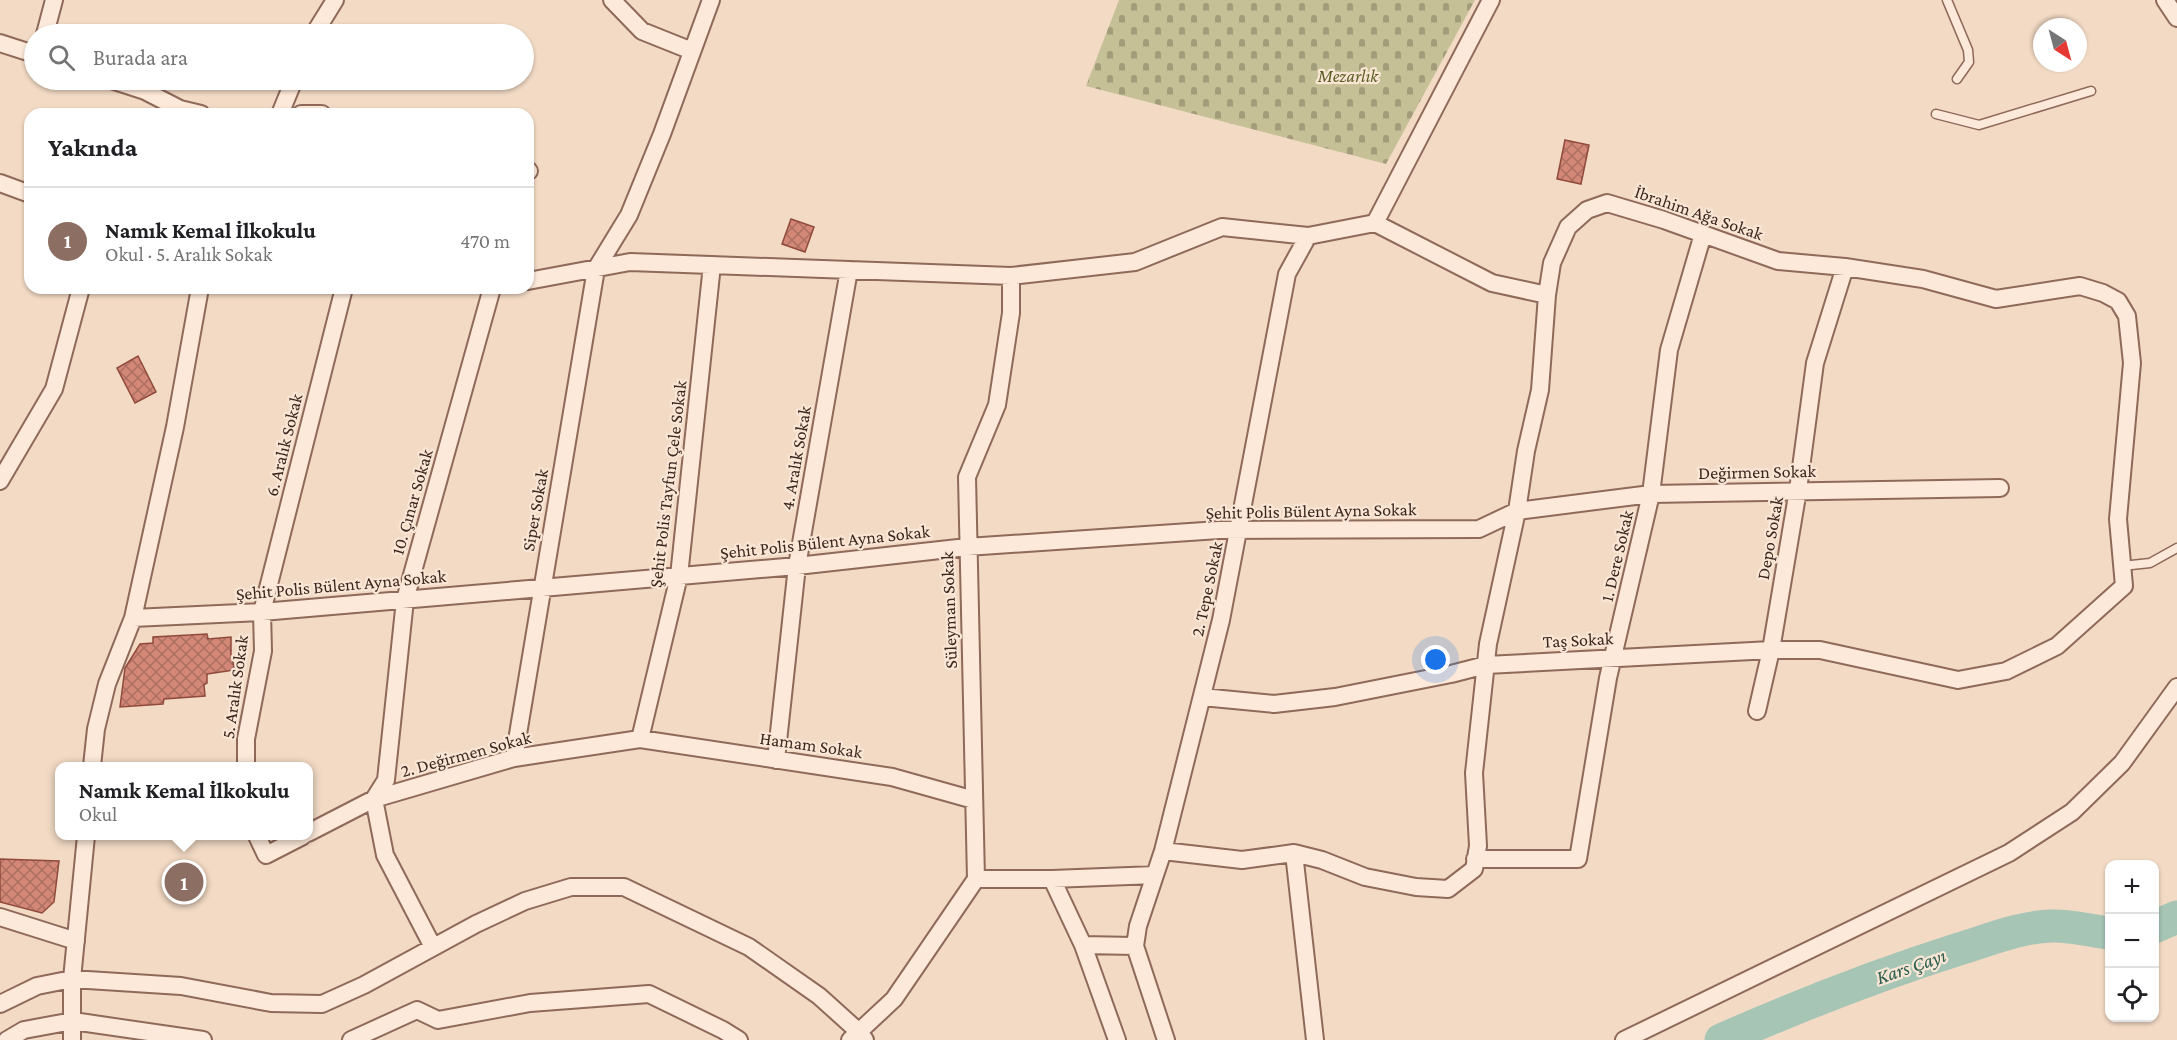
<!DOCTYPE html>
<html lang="tr">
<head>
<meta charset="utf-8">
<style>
  :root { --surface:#fff; --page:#f6f6f6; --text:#202124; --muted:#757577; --line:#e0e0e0; --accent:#b45309 }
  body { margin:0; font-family:"Crimson Pro",serif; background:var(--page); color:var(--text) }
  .controls { position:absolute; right:18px; bottom:18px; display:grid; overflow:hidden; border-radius:12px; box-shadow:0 2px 4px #0004 }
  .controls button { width:54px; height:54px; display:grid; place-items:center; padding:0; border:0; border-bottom:2px solid var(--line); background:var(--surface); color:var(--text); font:30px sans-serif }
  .compass { position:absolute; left:2033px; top:18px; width:54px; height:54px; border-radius:50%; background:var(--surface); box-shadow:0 2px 4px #0004; rotate:144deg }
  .you { position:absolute; left:1436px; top:660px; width:21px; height:21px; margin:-15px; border:4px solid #fff; border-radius:50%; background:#1a73e8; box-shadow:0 0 0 9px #1a73e833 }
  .badge { display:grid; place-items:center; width:39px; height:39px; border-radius:50%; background:var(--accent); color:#fff; font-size:20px; font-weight:700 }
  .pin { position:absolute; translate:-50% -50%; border:3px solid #fff; box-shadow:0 2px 6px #0006 }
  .popup { position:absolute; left:55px; top:762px; width:258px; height:78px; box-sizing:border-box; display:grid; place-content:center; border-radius:12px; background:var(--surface); filter:drop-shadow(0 2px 4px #0005); font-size:20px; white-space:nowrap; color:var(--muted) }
  .popup b { font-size:22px; color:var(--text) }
  .popup::after { content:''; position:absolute; left:50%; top:100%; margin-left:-12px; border:12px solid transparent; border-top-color:var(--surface) }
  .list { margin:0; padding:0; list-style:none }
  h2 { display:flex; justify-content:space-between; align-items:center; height:78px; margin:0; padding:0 24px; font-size:26px }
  h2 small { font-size:20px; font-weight:400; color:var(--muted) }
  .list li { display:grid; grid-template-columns:39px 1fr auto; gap:18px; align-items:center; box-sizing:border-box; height:108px; padding:0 24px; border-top:2px solid var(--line) }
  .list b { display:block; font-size:22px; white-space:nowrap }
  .list p { margin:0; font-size:20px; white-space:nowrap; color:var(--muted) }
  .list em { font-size:20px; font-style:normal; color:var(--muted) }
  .icon { flex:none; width:33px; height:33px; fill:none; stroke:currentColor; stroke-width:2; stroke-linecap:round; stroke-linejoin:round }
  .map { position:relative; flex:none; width:2177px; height:1040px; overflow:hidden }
  .search { position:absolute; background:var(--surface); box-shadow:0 2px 4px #0004; left:24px; top:24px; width:510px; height:66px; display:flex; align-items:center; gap:15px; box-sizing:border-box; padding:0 21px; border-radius:33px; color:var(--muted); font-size:22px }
  .panel { position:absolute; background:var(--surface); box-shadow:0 2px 4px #0004; left:24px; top:108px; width:510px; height:186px; border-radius:18px }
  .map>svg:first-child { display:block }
</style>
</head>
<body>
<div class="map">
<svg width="2177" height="1040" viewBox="0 0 2177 1040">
  <defs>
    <pattern id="cemetery-stones" width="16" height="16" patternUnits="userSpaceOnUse" patternTransform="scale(1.5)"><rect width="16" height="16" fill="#c6c097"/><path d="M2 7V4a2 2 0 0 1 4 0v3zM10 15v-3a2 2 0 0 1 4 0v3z" fill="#a29c7b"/></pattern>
    <pattern id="building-cross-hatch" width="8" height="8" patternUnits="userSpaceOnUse" patternTransform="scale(1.5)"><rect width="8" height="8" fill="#d38877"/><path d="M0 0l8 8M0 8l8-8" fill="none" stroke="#ac6f61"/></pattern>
  </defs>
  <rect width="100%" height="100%" fill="#f2dac4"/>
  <path fill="url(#cemetery-stones)" d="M1119,0H1475L1386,164L1086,86Z"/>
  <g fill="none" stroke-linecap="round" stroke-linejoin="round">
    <path stroke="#a6c5b5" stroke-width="33" d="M2154,927L2177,917
      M1721,1040C1798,1006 1877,975 1959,949C1989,940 2019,927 2051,926C2071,925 2090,931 2110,933"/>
  </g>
  <path fill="url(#building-cross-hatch)" stroke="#904a3c" stroke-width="1.5" d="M1565,140L1589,145L1581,184L1557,179Z
    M791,219L814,227L805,252L782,244Z
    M138,356L156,392L135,403L117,368Z
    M207,634L208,639L231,637V655L235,670L207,674V683L204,685L205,696L164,699L163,704L120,707L125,668L140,644L153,643V637Z
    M0,859L59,861L54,902L42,913L0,902Z"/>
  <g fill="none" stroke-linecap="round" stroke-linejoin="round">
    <defs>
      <path id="lane" d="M1947,0L1968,50L1969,62L1957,79
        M1936,114L1979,125L2091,91
        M2122,566L2150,563L2177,548"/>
      <path id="street" d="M612,0L642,31L692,51
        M2165,0L2177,18
        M45,34L54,0
        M314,34L335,0
        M0,43L34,54
        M111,80L145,91L180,109L178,114
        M180,109L201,114
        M280,114L294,80
        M301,114H322
        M528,170L529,171
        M0,183L30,194
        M1375,223L1491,0
        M528,281L630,262L1011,276L1135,262L1222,227L1308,236
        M0,481L54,389L81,288
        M133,618L262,612L797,566L967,547L1219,530L1479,529L1517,511L1651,494L2000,488
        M1202,697L1274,704L1335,697L1451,674L1486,665L1771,650H1820L1958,680L2006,671L2057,646L2124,586L2118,519L2132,363L2127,316L2118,301L2103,293L2080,286L1996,299L1923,279L1845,267L1778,261L1664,220L1607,203L1587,210L1568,227L1552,263L1547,295L1492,283L1375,223
        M1757,711L1771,650L1798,490L1815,363L1845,267
        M640,739L679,576L712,265
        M514,758L596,269L629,215L662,134L711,0
        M776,760L797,566L849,270
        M92,766L96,729L107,684L133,618L175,427L200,288
        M246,766V739L263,651L262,612L344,288
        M374,799L386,780L405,600L492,288
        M374,799L385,855L433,947
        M308,833L374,799L514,758L640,739L892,777L974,800
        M257,836L266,855L303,836
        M1163,851L1242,860L1294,853L1322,860L1365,877L1416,887L1448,889L1474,869L1478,846L1474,773L1488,644L1517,511L1526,451L1540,390L1547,295
        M1294,853L1315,1040
        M1475,859H1578L1608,678L1651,494L1669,350L1703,234
        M976,879L967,477L997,405L1011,313V276
        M1052,879L1155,875
        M0,917L76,941
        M1083,945L1117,1040
        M0,1004L37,986L72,979L181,986L271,1003L322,1004L364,985L476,924L525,901L571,887H624L749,947L819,996L859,1032L865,1040
        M7,1040L24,1030L73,1021L203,1040
        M72,1040V979L86,836
        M351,1040L417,1010L438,1020L530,1003L649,994L723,1030L739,1040
        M850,1040L894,999L976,879H1052L1083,945L1135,946
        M1166,1040L1135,946L1138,926L1163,851L1221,620L1287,274L1308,236L1375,223
        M1624,1040L2009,853L2072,812L2122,763L2177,687"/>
    </defs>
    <use href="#lane" stroke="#8f6959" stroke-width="11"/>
    <use href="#street" stroke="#8f6959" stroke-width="20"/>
    <use href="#lane" stroke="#fce9d9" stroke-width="8"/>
    <use href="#street" stroke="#fce9d9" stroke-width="16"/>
  </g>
  <g text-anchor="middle" stroke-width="4.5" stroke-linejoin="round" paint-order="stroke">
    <g font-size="18" font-style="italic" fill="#5b5c23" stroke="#f9e6d5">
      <text x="1348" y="82">Mezarlık</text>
    </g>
    <g font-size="18" fill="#3d261e" stroke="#f9e6d5">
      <text transform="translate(1699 213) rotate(19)" y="6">İbrahim Ağa Sokak</text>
      <text transform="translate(284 445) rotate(-76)" y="6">6. Aralık Sokak</text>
      <text transform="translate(796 458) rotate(-80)" y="6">4. Aralık Sokak</text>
      <text transform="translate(1757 472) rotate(-1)" y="6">Değirmen Sokak</text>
      <text transform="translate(668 484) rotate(-83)" y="6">Şehit Polis Tayfun Çele Sokak</text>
      <text transform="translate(412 502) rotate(-74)" y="6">10. Çınar Sokak</text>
      <text transform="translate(535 510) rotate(-80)" y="6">Siper Sokak</text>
      <text transform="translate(1311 511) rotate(-1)" y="6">Şehit Polis Bülent Ayna Sokak</text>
      <text transform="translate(1770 538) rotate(-80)" y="6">Depo Sokak</text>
      <text transform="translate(825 542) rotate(-6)" y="6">Şehit Polis Bülent Ayna Sokak</text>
      <text transform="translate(1617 556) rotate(-77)" y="6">1. Dere Sokak</text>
      <text transform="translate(341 585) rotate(-5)" y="6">Şehit Polis Bülent Ayna Sokak</text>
      <text transform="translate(1207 589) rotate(-78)" y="6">2. Tepe Sokak</text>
      <text transform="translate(949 610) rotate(-92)" y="6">Süleyman Sokak</text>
      <text transform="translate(1578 640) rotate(-3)" y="6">Taş Sokak</text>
      <text transform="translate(235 687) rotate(-82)" y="6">5. Aralık Sokak</text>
      <text transform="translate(811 745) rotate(8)" y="6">Hamam Sokak</text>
      <text transform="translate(466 754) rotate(-15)" y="6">2. Değirmen Sokak</text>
    </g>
    <g font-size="20" font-style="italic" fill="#2c5e4f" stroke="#f9e6d5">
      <text transform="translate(1911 966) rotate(-19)" y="7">Kars Çayı</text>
    </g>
  </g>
</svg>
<div class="controls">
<button>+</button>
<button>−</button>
<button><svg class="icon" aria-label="locate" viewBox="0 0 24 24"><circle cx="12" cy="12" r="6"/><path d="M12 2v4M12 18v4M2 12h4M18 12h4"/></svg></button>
</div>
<svg class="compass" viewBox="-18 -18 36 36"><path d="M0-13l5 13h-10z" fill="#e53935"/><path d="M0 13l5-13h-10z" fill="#757577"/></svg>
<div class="you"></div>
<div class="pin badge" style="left:184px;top:882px;background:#8d6e63">1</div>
<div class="popup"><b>Namık Kemal İlkokulu</b>Okul</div>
<div class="search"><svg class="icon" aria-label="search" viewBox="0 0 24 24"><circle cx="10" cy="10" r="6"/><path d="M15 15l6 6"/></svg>Burada ara</div>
<section class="panel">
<h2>Yakında<small></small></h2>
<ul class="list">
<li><span class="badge" style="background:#8d6e63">1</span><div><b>Namık Kemal İlkokulu</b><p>Okul · 5. Aralık Sokak</p></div><em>470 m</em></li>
</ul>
</section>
</div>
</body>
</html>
